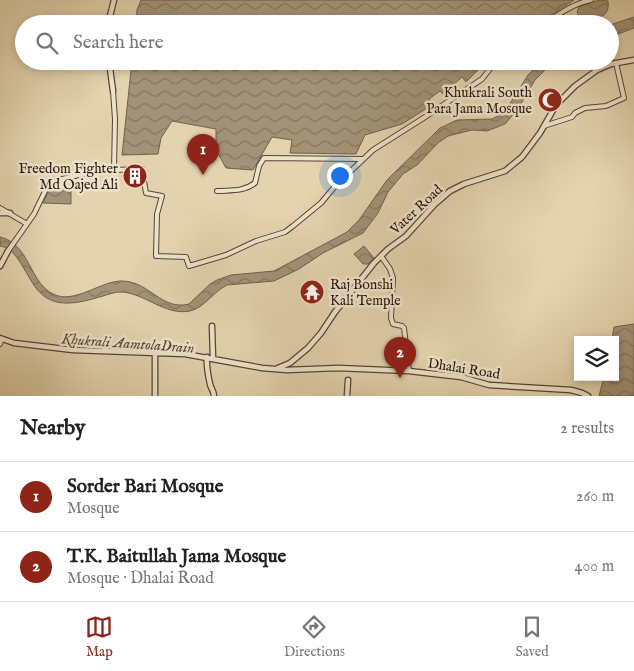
<!DOCTYPE html>
<html lang="en">
<head>
<meta charset="utf-8">
<style>
  :root { --surface:#fff; --page:#f6f6f6; --text:#222; --muted:#767676; --line:#e0e0e0; --accent:#8f2418 }
  body { margin:0; font-family:"IM FELL English",serif; background:var(--page); color:var(--text) }
  .controls { position:absolute; right:15px; bottom:15px; display:grid; overflow:hidden; border-radius:0px; box-shadow:0 2px 8px #0003 }
  .controls button { width:45px; height:45px; display:grid; place-items:center; padding:0; border:0; border-bottom:1px solid var(--line); background:var(--surface); color:var(--text); font:25px sans-serif }
  .you { position:absolute; left:339px; top:175px; width:18px; height:18px; margin:-12px; border:4px solid #fff; border-radius:50%; background:#1a73e8; box-shadow:0 0 0 8px #1a73e833 }
  .badge { display:grid; place-items:center; width:32px; height:32px; border-radius:50%; background:var(--accent); color:#fff; font-size:16px; font-weight:700 }
  .pin { position:absolute; translate:-50% -41px; filter:drop-shadow(0 1px 2px #0008) }
  .pin::after { content:''; position:absolute; top:26px; width:18px; height:15px; background:inherit; clip-path:polygon(0 0,100% 0,50% 100%) }
  .list { margin:0; padding:0; list-style:none }
  h2 { display:flex; justify-content:space-between; align-items:center; height:65px; margin:0; padding:0 20px; font-size:21px }
  h2 small { font-size:16px; font-weight:400; color:var(--muted) }
  .list li { display:grid; grid-template-columns:32px 1fr auto; gap:15px; align-items:center; box-sizing:border-box; height:70px; padding:0 20px; border-top:1px solid var(--line) }
  .list b { display:block; font-size:19px; white-space:nowrap }
  .list p { margin:0; font-size:16px; white-space:nowrap; color:var(--muted) }
  .list em { font-size:16px; font-style:normal; color:var(--muted) }
  .icon { flex:none; width:28px; height:28px; fill:none; stroke:currentColor; stroke-width:2; stroke-linecap:round; stroke-linejoin:round }
  .map { position:relative; flex:none; width:634px; height:396px; overflow:hidden }
  .search { position:absolute; background:var(--surface); box-shadow:0 2px 8px #0003; left:15px; right:15px; top:15px; height:55px; display:flex; align-items:center; gap:12px; box-sizing:border-box; padding:0 18px; border-radius:28px; color:var(--muted); font-size:19px }
  .sheet { height:205px; background:var(--surface) }
  nav { display:flex; justify-content:space-around; align-items:center; box-sizing:border-box; height:70px; border-top:1px solid var(--line); background:var(--surface); font-size:14px; color:var(--muted) }
  nav a { display:grid; justify-items:center; gap:2px }
  nav .on { color:var(--accent) }
  .map>svg:first-child { display:block }
</style>
</head>
<body>
<div class="map">
<svg width="634" height="396" viewBox="0 0 634 396">
  <defs>
    <pattern id="water-waves" width="16" height="10" patternUnits="userSpaceOnUse" patternTransform="scale(1.25)"><rect width="16" height="10" fill="#a29377"/><path d="M0 5q4-4 8 0t8 0" fill="none" stroke="#847760"/></pattern>
  </defs>
  <rect width="100%" height="100%" fill="#e3d3ae"/>
  <filter id="stains"><feTurbulence type="fractalNoise" baseFrequency=".004" numOctaves="4"/><feColorMatrix values="0 0 0 0 .2 0 0 0 0 .09 0 0 0 0 .02 0 0 0 .5 -.17"/></filter>
  <radialGradient id="worn" r=".72"><stop offset=".6" stop-color="#630" stop-opacity="0"/><stop offset="1" stop-color="#630" stop-opacity=".3"/></radialGradient>
  <path fill="url(#water-waves)" stroke="#70614c" d="M141,0H574L537,24H136L137,10Z
    M599,0L608,1C610,14 602,18 590,20C588,20 584,21 582,19C580,18 578,14 577,12L579,7Z
    M634,17V28L610,37V25Z
    M132,61H487L466,82L462,77L453,85V91L446,97L440,91L429,99L432,105L402,124L365,135L356,154L290,153L292,140L272,137L253,170L226,168L216,150V129L172,121L161,138L158,154L122,155Z
    M542,61H554L535,80L518,109L505,124L487,131L472,130L448,136L438,143L417,165L403,174L388,192L378,213L363,233L323,253L299,269L274,281L227,285C213,292 204,308 190,311C165,316 145,293 121,292C115,292 109,294 103,296C86,301 63,308 47,298C27,287 22,249 0,246V237C30,244 29,282 53,294C75,305 101,280 123,281C150,282 162,311 189,304L210,284L217,280L231,275L274,271L347,232L359,220L387,180L440,128L457,120L492,119L500,115L511,102L528,75Z
    M50,188L71,189V204L43,203Z
    M364,246L374,258L368,264H363L354,254Z
    M634,324V396H599L604,377H615V340H612L614,327Z"/>
  <g fill="none" stroke-linecap="round" stroke-linejoin="round">
    <defs>
      <path id="minor" d="M545,24C558,14 575,3 591,0
        M544,126L572,117L575,113L585,108L606,106L624,98L616,63
        M114,170L142,169L146,193L162,196L157,214L156,256L186,257L189,266L226,255L256,241L285,232L293,226L321,203L336,185L373,150L422,119L482,79L496,61
        M217,191C231,190 243,192 255,183L259,166L264,158L362,159
        M0,208L27,224
        M8,251L34,214L48,185L58,180L87,173L114,170L115,119L113,91
        M381,256L390,269L393,278L391,318L393,324L402,326L404,328L409,371
        M0,344L2,339"/>
      <path id="tertiary" d="M108,24L114,0
        M109,61L113,91
        M0,213H10
        M0,266L8,251
        M212,326L213,359
        M0,338L14,343L73,350L185,354L262,368L287,370L338,368L409,371L461,377L489,385L571,390L582,393L588,396
        M155,354V396
        M207,357C206,366 208,375 210,384C211,389 214,391 214,396
        M278,368L290,363L308,348L321,333L335,312L374,263L388,249L406,236L435,204L450,191L464,184L505,171L522,157L540,133L556,105L575,86L597,70L611,64L634,60
        M347,396L348,380"/>
    </defs>
    <use href="#minor" stroke="#544534" stroke-width="6"/>
    <use href="#tertiary" stroke="#544534" stroke-width="7"/>
    <use href="#minor" stroke="#ede2ca" stroke-width="4"/>
    <use href="#tertiary" stroke="#ede2ca" stroke-width="4.5"/>
  </g>
  <defs>
    <symbol id="mosque-disc" viewBox="-11 -11 22 22"><circle r="9.5" fill="#8f2418" stroke="#ede2ca"/><path d="M3.5-4.9A6 6 0 1 0 3.5 4.9A5 5 0 1 1 3.5-4.9Z" fill="#fff"/></symbol>
    <symbol id="building-disc" viewBox="-11 -11 22 22"><circle r="9.5" fill="#8f2418" stroke="#ede2ca"/><path d="M-4-6H4V6H1V3H-1V6H-4ZM-2.5-4.3h1.7v1.8h-1.7ZM.8-4.3h1.7v1.8H.8ZM-2.5-1h1.7V.8h-1.7ZM.8-1h1.7V.8H.8Z" fill="#fff"/></symbol>
    <symbol id="temple-disc" viewBox="-11 -11 22 22"><circle r="9.5" fill="#8f2418" stroke="#ede2ca"/><path d="M0-6L5-2H3V0L6.5 2.5H4V6H1.5V3h-3V6H-4V2.5H-6.5L-3 0V-2H-5Z" fill="#fff"/></symbol>
  </defs>
  <g fill-rule="evenodd">
    <use href="#mosque-disc" x="536" y="86" width="28" height="28"/>
    <use href="#building-disc" x="121" y="162" width="28" height="28"/>
    <use href="#temple-disc" x="298" y="278" width="28" height="28"/>
  </g>
  <g text-anchor="middle" stroke-width="5" stroke-linejoin="round" paint-order="stroke">
    <g font-size="14" fill="#25160c" stroke="#ede2ca" text-anchor="end">
      <text x="532" y="97">Khukrali South<tspan x="532" dy="16">Para Jama Mosque</tspan></text>
      <text x="118" y="173">Freedom Fighter<tspan x="118" dy="16">Md Oajed Ali</tspan></text>
      <text x="330" y="289" text-anchor="start">Raj Bonshi<tspan x="330" dy="16">Kali Temple</tspan></text>
    </g>
    <g font-size="14" fill="#25160c" stroke="#ede2ca">
      <text transform="translate(416 209) rotate(-43)" y="5">Vater Road</text>
      <text transform="translate(464 368) rotate(9)" y="5">Dhalai Road</text>
    </g>
    <g font-size="15" font-style="italic" fill="#574837" stroke="#ede2ca">
      <text transform="translate(128 343) rotate(4)" y="5">Khukrali AamtolaDrain</text>
    </g>
  </g>
  <rect width="100%" height="100%" filter="url(#stains)"/>
  <rect width="100%" height="100%" fill="url(#worn)"/>
</svg>
<div class="controls">
<button><svg class="icon" aria-label="layers" viewBox="0 0 24 24"><path d="M12 4l9 5-9 5-9-5zM3 14l9 5 9-5"/></svg></button>
</div>
<div class="you"></div>
<div class="pin badge" style="left:203px;top:175px">1</div>
<div class="pin badge" style="left:400px;top:378px">2</div>
<div class="search"><svg class="icon" aria-label="search" viewBox="0 0 24 24"><circle cx="10" cy="10" r="6"/><path d="M15 15l6 6"/></svg>Search here</div>
</div>
<section class="sheet">
<h2>Nearby<small>2 results</small></h2>
<ul class="list">
<li><span class="badge">1</span><div><b>Sorder Bari Mosque</b><p>Mosque</p></div><em>260 m</em></li>
<li><span class="badge">2</span><div><b>T.K. Baitullah Jama Mosque</b><p>Mosque · Dhalai Road</p></div><em>400 m</em></li>
</ul>
</section>
<nav>
<a class="on"><svg class="icon" aria-label="map" viewBox="0 0 24 24"><path d="M3 6l6-2 6 2 6-2v14l-6 2-6-2-6 2zM9 4v14M15 6v14"/></svg>Map</a>
<a><svg class="icon" aria-label="directions" viewBox="0 0 24 24"><path d="M12 3l9 9-9 9-9-9zM9 14v-3h6M13 9l2 2-2 2"/></svg>Directions</a>
<a><svg class="icon" aria-label="saved" viewBox="0 0 24 24"><path d="M7 4h10v16l-5-4-5 4z"/></svg>Saved</a>
</nav>
</body>
</html>
